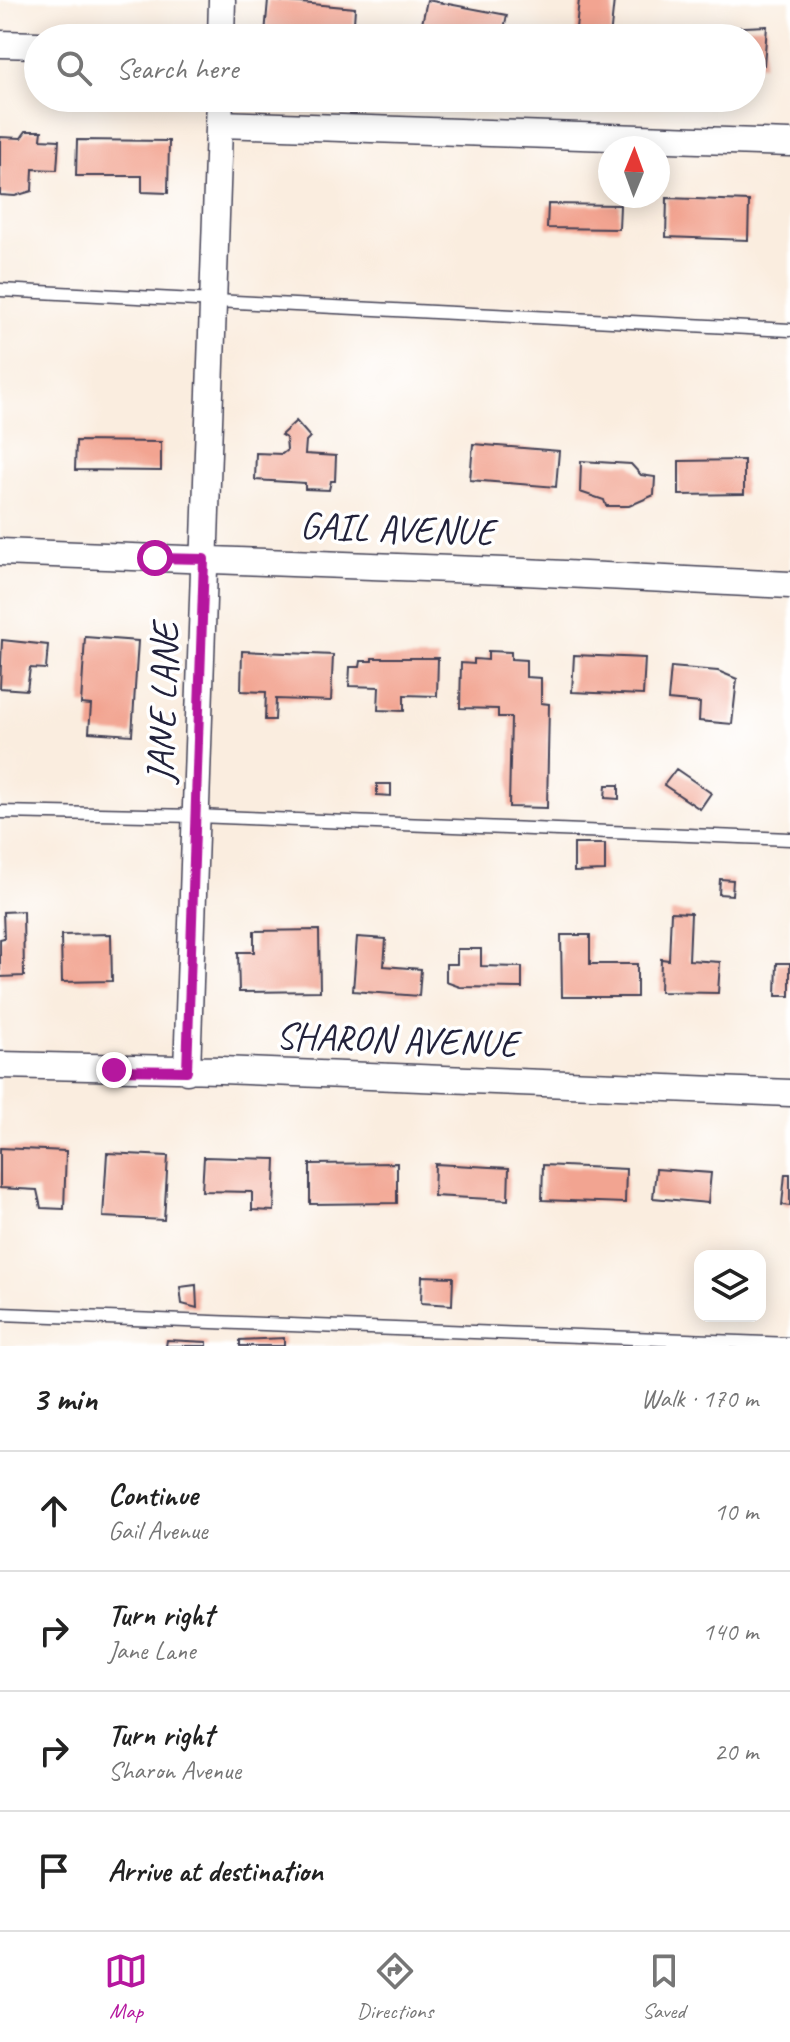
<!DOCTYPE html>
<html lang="en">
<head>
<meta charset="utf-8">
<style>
  :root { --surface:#fff; --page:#f6f6f6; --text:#222; --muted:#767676; --line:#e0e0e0; --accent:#b5179e }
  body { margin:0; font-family:Caveat,sans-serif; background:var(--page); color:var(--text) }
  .controls { position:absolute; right:24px; bottom:24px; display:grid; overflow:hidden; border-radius:16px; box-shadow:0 4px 20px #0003 }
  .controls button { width:72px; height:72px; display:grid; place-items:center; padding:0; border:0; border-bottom:2px solid var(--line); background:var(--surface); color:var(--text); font:40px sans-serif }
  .compass { position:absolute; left:598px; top:136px; width:72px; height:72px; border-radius:50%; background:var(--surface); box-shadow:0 4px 20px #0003; rotate:1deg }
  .stop { position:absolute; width:24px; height:24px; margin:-18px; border:6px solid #b5179e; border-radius:50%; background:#fff }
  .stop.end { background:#b5179e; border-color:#fff; box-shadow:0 2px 8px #0008 }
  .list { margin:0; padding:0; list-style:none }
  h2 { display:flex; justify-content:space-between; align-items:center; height:104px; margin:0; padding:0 32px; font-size:34px }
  h2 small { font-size:26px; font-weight:400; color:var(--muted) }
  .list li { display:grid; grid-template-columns:52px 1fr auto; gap:24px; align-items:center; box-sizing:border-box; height:120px; padding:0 32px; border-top:2px solid var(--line) }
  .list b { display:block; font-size:30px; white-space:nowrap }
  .list p { margin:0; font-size:26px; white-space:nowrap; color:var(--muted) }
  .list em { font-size:26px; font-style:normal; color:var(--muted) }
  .icon { flex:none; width:44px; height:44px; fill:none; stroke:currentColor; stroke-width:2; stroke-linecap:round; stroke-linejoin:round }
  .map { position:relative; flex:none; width:790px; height:1346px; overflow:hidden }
  .search { position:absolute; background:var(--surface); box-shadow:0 4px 20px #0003; left:24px; right:24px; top:24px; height:88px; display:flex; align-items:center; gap:20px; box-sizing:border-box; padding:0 28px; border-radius:44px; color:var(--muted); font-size:30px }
  .sheet { height:584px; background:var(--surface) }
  nav { display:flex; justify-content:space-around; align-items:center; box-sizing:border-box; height:112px; border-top:2px solid var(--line); background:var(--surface); font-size:22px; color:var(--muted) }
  nav a { display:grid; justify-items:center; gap:4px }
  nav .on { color:var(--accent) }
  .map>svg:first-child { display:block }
</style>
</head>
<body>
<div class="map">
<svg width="790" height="1346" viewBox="0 0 790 1346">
  <rect width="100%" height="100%" fill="#fff"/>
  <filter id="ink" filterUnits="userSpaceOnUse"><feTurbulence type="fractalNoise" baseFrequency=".0125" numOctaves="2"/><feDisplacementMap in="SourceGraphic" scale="16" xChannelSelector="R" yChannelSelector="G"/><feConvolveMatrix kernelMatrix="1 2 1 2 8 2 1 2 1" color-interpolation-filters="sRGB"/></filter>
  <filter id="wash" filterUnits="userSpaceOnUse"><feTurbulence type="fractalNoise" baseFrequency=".006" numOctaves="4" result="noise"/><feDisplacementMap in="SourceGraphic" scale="32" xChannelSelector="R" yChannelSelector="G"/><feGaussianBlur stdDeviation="1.8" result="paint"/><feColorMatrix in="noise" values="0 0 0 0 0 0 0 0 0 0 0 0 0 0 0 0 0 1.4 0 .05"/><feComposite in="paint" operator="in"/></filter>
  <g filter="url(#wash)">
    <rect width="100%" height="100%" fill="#faeddf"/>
    <g id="blocks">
      <path fill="#f2a491" d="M268,0L355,8L353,38L265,34Z
        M427,0L507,15L502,38H419Z
        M579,0H614L610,38H575Z
        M767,26L764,65L752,64V38H676V30Z
        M26,131H42L41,139L59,140L57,170L33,169L32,191L15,196L0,195V137L21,138Z
        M77,140L169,141L168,193L142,192V176H76Z
        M667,198L749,201L748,240L666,237Z
        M548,204L620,205L619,229L547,228Z
        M296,421L310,437L306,441L305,454L336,456L335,481H331L329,490L305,489V483L255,480L256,453L282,454L287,450L286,438L281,435Z
        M76,441L161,442V471L75,470Z
        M473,444L559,451L556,487L470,480Z
        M744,460V494L679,495V461Z
        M581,461L631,464L641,475L655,477L654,495L629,506H606L604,500L580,492Z
        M85,637L138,641L132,735L89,732L91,705L81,704Z
        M2,640L48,645L46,669L30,668L27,690L0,688Z
        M242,651L333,655L331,701L276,699L275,720H265L266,692L241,691Z
        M488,651L511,652V659L526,660V677L541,678V703L549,704L547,808L509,807L511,717H498V709L460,708L461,663L474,664V659L488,660Z
        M574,655L645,658L643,695L572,692Z
        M372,658H438L437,696L404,695V711L378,710L379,687L349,686L350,667H360L361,661H372Z
        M671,667L718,671L737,679L732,724L699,721L700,703L668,700Z
        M676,769L711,793L700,809L664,785Z
        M377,784H391V796L377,795Z
        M606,785H619V799L605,798Z
        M574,844H605V871L574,872Z
        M720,879L733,880L732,895L719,894Z
        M23,911L24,976L0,977V939L4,938L3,912Z
        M671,912L691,913L689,960L720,962L718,993L660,992L661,959L669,960Z
        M319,930L320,991L239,992L238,952H254V931Z
        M111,934L112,981L62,982L61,935Z
        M561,935H590V964H637V997H562Z
        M357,937L386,939L384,966L421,969L419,996L353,991Z
        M457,949H481V966L522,967V988L460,987L446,982V964H457Z
        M777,963H790V996H776Z
        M0,1148L66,1151L64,1209L41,1208L37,1190L0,1188Z
        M107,1153L168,1156L164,1220L103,1217Z
        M204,1157L276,1159L274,1211L252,1210V1192L202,1191Z
        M397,1163V1203L310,1204V1164Z
        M435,1164L509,1168L508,1200L434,1196Z
        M543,1165L626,1169L625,1203L542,1200Z
        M656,1169L711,1173L708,1203L653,1198Z
        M785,1174H790V1206L782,1205Z
        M422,1276L453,1277L452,1305L421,1303Z
        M196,1285L197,1308L182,1304L180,1287Z
        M284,1338V1346H240V1340Z
        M167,1340L207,1342V1346H166Z"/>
    </g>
  </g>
  <g filter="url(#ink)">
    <use href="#blocks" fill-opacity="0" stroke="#424054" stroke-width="2"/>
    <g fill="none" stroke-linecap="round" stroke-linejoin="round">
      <defs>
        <path id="lane" d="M0,290L790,330
          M0,812L196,816L790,839
          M0,1314L790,1344"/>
        <path id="street" d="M221,38L222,0
          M0,44L38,45
          M219,124L790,143
          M0,552L504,571L790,585
          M0,1065L221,1070L790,1093
          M187,1071L220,98"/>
      </defs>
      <use href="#lane" stroke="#424054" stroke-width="15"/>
      <use href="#street" stroke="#424054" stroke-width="29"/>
      <use href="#lane" stroke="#fff" stroke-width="12"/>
      <use href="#street" stroke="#fff" stroke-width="26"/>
    </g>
  </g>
  <g fill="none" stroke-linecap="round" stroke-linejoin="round" filter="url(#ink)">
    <path stroke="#b5179e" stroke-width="10" d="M114,1070L187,1071L204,559L155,558"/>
  </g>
  <g text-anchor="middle" stroke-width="7" stroke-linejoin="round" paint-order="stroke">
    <g font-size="38" fill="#22223b" stroke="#fff">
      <text transform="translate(397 528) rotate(2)" y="13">GAIL AVENUE</text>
      <text transform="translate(162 703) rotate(-88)" y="13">JANE LANE</text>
      <text transform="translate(397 1039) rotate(2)" y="13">SHARON AVENUE</text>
    </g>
  </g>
</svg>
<div class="controls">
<button><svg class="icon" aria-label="layers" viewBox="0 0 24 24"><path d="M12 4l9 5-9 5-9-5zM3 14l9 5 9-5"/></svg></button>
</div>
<svg class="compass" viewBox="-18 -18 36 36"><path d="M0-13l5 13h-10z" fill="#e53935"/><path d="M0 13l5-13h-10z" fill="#767676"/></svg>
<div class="stop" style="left:155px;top:558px"></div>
<div class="stop end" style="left:114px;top:1070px"></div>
<div class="search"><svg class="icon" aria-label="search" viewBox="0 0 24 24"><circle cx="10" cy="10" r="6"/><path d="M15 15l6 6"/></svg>Search here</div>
</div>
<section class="sheet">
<h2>3 min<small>Walk · 170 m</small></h2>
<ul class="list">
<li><svg class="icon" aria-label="ahead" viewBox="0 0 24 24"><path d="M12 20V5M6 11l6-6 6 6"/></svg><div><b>Continue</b><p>Gail Avenue</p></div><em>10 m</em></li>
<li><svg class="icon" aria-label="right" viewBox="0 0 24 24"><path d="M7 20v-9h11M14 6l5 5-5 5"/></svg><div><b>Turn right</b><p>Jane Lane</p></div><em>140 m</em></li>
<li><svg class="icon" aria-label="right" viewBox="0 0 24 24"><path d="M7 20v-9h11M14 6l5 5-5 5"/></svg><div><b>Turn right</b><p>Sharon Avenue</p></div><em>20 m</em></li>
<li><svg class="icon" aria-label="arrive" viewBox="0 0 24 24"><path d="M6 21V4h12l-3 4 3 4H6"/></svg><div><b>Arrive at destination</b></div></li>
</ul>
</section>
<nav>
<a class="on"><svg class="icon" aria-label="map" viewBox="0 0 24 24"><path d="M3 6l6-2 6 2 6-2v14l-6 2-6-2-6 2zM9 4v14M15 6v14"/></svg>Map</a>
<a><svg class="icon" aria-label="directions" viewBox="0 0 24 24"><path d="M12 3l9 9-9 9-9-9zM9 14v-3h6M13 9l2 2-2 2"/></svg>Directions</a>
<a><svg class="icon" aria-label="saved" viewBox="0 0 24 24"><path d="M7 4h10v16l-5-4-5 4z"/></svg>Saved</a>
</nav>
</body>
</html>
